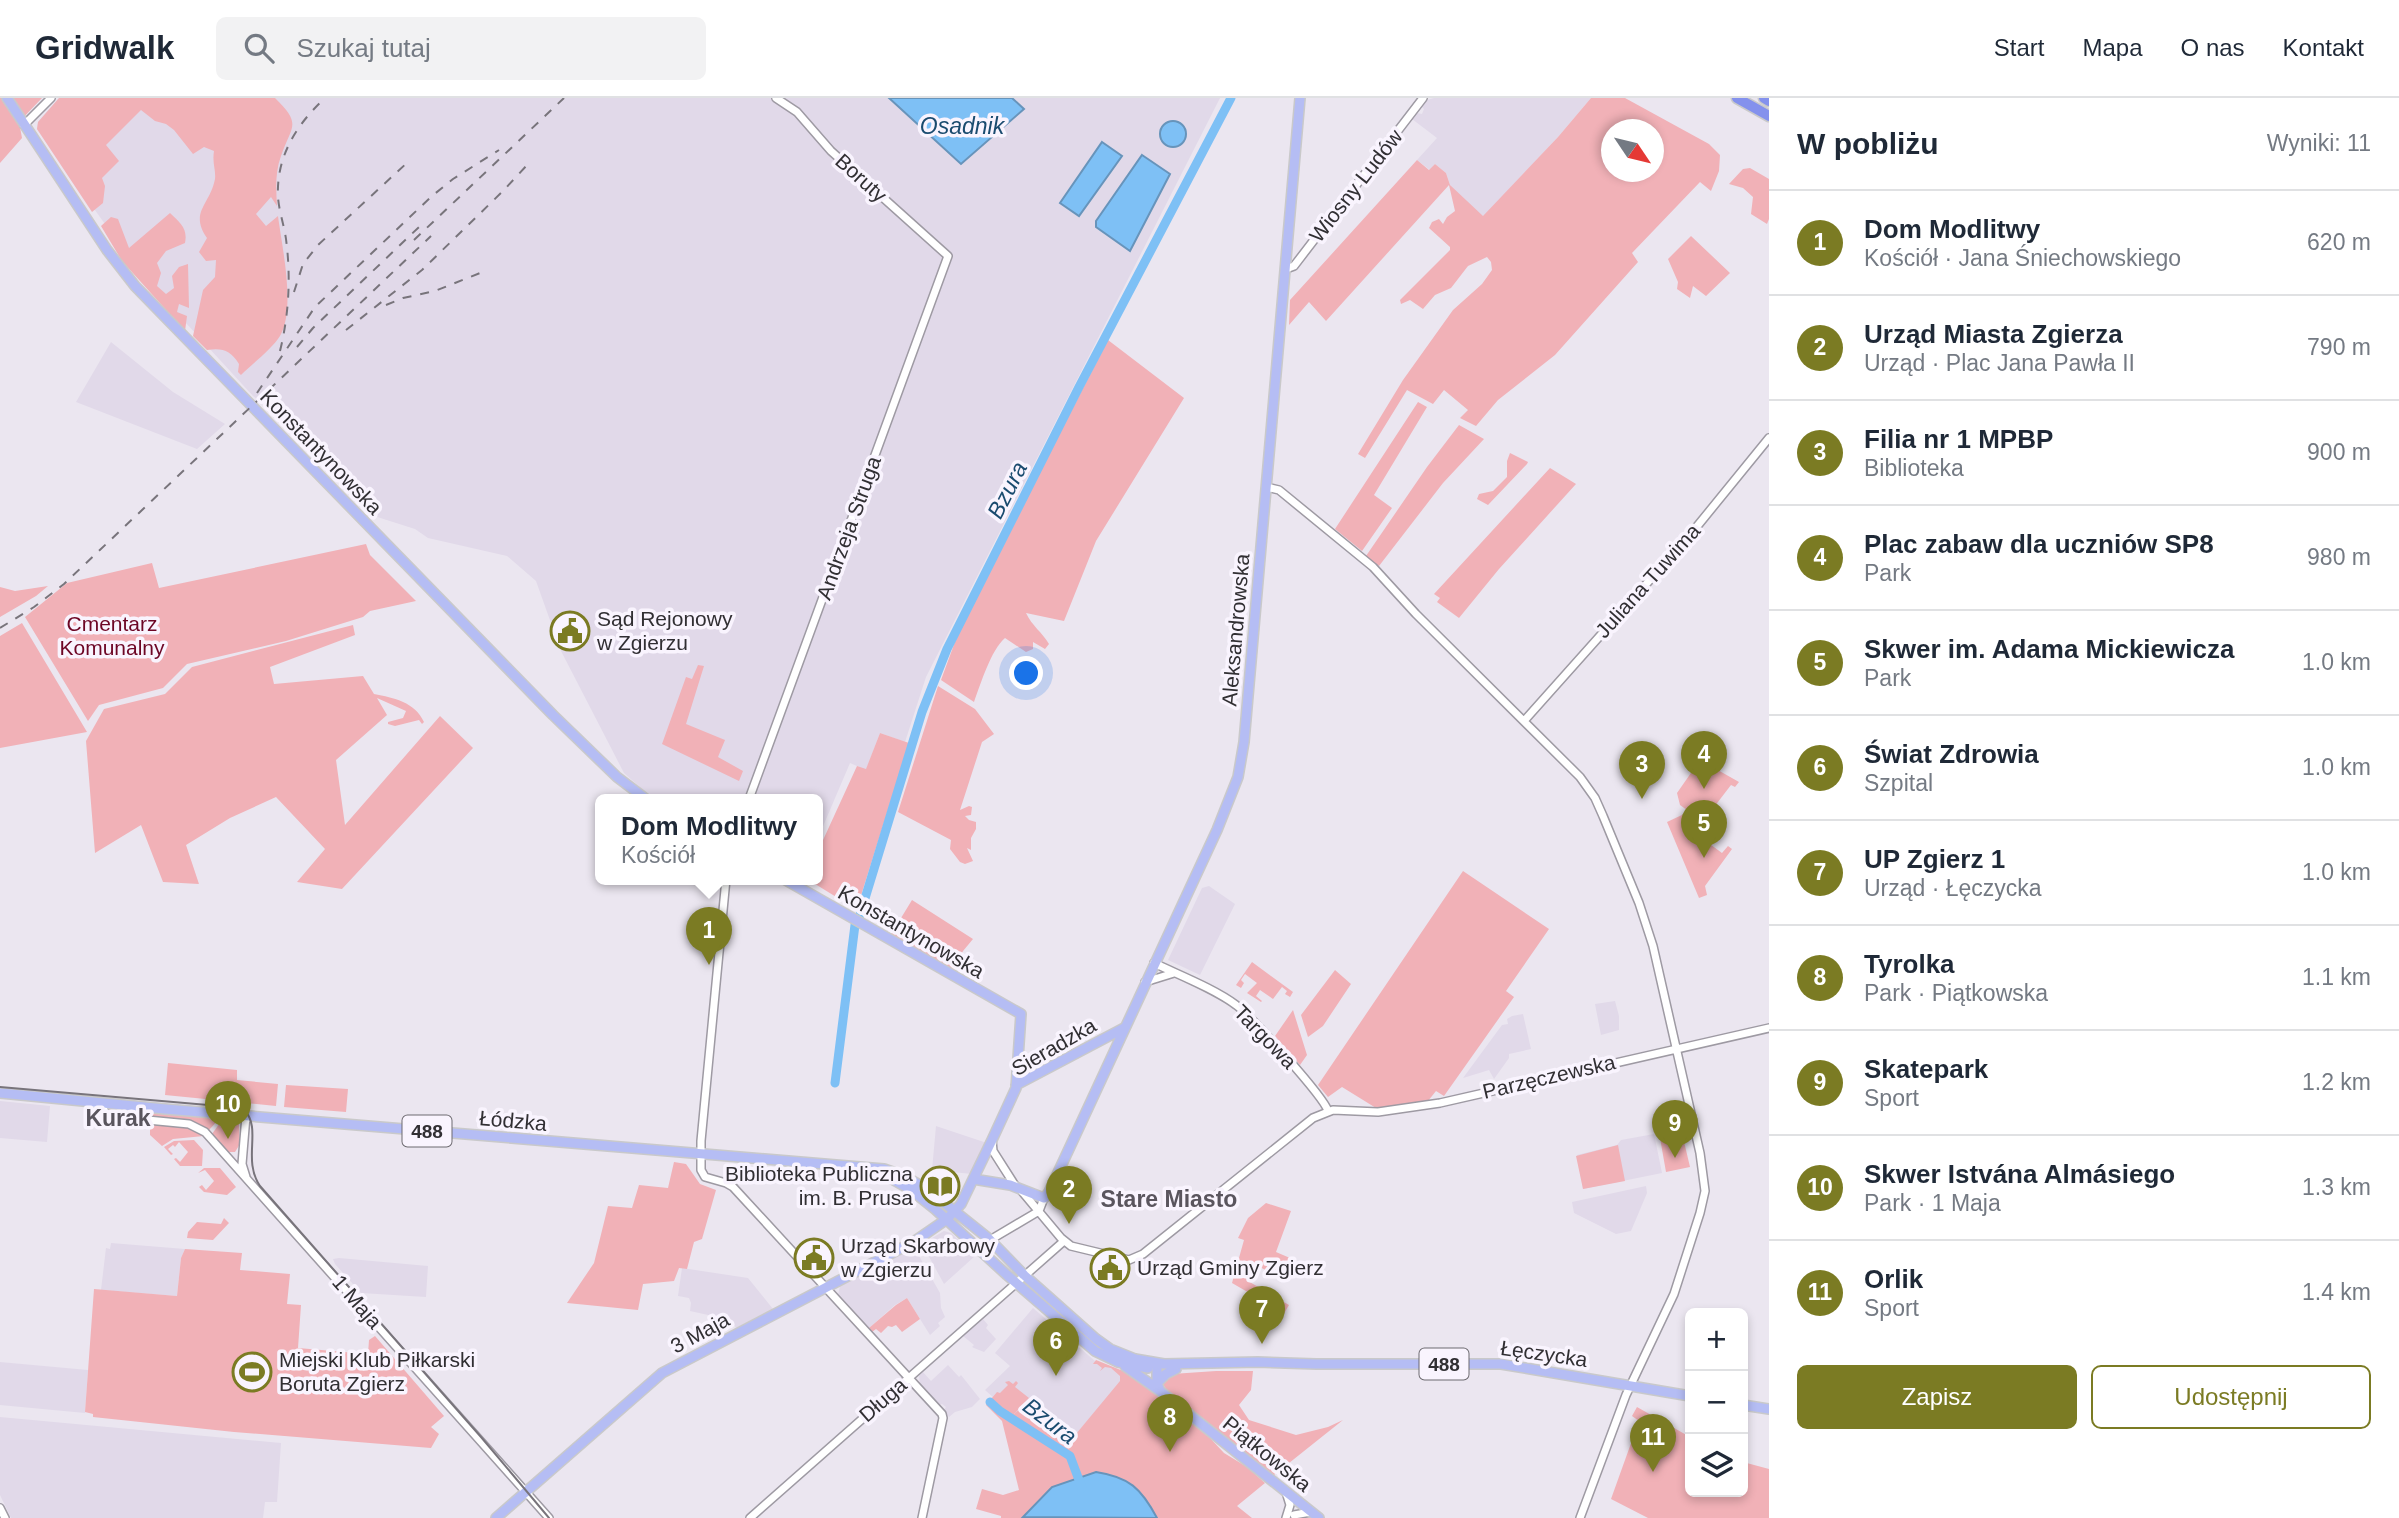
<!DOCTYPE html>
<html lang="pl">
<head>
<meta charset="utf-8">
<style>
  :root { --surface:#fff; --page:#f2f2f3; --text:#1f2937; --muted:#747a83; --line:#e0e1e3; --accent:#7b7b23 }
  body { margin:0; font-family:Helvetica,sans-serif; background:var(--page); color:var(--text) }
  .controls { position:absolute; right:21px; bottom:21px; display:grid; overflow:hidden; border-radius:10px; box-shadow:0 4px 10px #0003 }
  .controls button { width:63px; height:63px; display:grid; place-items:center; padding:0; border:0; border-bottom:2px solid var(--line); background:var(--surface); color:var(--text); font:35px sans-serif }
  .compass { position:absolute; left:1601px; top:21px; width:63px; height:63px; border-radius:50%; background:var(--surface); box-shadow:0 4px 10px #0003; rotate:125deg }
  .you { position:absolute; left:1027px; top:576px; width:24px; height:24px; margin:-18px; border:5px solid #fff; border-radius:50%; background:#1a73e8; box-shadow:0 0 0 10px #1a73e833 }
  .badge { display:grid; place-items:center; width:46px; height:46px; border-radius:50%; background:var(--accent); color:#fff; font-size:23px; font-weight:700 }
  .pin { position:absolute; translate:-50% -58px; filter:drop-shadow(0 2px 4px #0008) }
  .pin::after { content:''; position:absolute; top:37px; width:24px; height:21px; background:inherit; clip-path:polygon(0 0,100% 0,50% 100%) }
  .popup { position:absolute; left:595px; top:696px; width:228px; height:91px; box-sizing:border-box; display:grid; place-content:center; border-radius:10px; background:var(--surface); filter:drop-shadow(0 2px 5px #0005); font-size:23px; white-space:nowrap; color:var(--muted) }
  .popup b { font-size:26px; color:var(--text) }
  .popup::after { content:''; position:absolute; left:50%; top:100%; margin-left:-14px; border:14px solid transparent; border-top-color:var(--surface) }
  .list { margin:0; padding:0; list-style:none }
  h2 { display:flex; justify-content:space-between; align-items:center; height:91px; margin:0; padding:0 28px; font-size:30px }
  h2 small { font-size:23px; font-weight:400; color:var(--muted) }
  .list li { display:grid; grid-template-columns:46px 1fr auto; gap:21px; align-items:center; box-sizing:border-box; height:105px; padding:0 28px; border-top:2px solid var(--line) }
  .list b { display:block; font-size:26px; white-space:nowrap }
  .list p { margin:0; font-size:23px; white-space:nowrap; color:var(--muted) }
  .list em { font-size:23px; font-style:normal; color:var(--muted) }
  .actions { display:flex; gap:14px; padding:21px 28px }
  .actions a { flex:1; padding:16px 0; border:2px solid var(--accent); border-radius:10px; text-align:center; font-size:24px; color:var(--accent) }
  .actions .main { background:var(--accent); color:#fff }
  .icon { flex:none; width:38px; height:38px; fill:none; stroke:currentColor; stroke-width:2; stroke-linecap:round; stroke-linejoin:round }
  .map { position:relative; flex:none; width:1769px; height:1420px; overflow:hidden }
  header { display:flex; align-items:center; gap:42px; box-sizing:border-box; height:98px; padding:0 35px; background:var(--surface); border-bottom:2px solid var(--line) }
  header strong { font-size:33px }
  nav { display:flex; gap:38px; margin-inline-start:auto; font-size:24px }
  .search { width:490px; height:63px; background:var(--page); display:flex; align-items:center; gap:18px; box-sizing:border-box; padding:0 24px; border-radius:10px; color:var(--muted); font-size:26px }
  main { display:flex }
  aside { flex:1; background:var(--surface) }
  .map>svg:first-child { display:block }
</style>
</head>
<body>
<header>
<strong>Gridwalk</strong>
<div class="search"><svg class="icon" aria-label="search" viewBox="0 0 24 24"><circle cx="10" cy="10" r="6"/><path d="M15 15l6 6"/></svg>Szukaj tutaj</div>
<nav><a>Start</a><a>Mapa</a><a>O nas</a><a>Kontakt</a></nav>
</header>
<main>
<div class="map">
<svg width="1769" height="1420" viewBox="0 0 1769 1420">
  <rect width="100%" height="100%" fill="#ebe6f0"/>
  <path fill="#e1d9e9" d="M59,0H1220L926,579L905,644L880,635L866,672L850,665L818,740V701H658L642,691L624,675L561,553L536,483L507,458L428,440L415,431L371,417L313,353L288,310L272,307L268,309L253,298L140,175L37,31L38,24Z
    M1434,0H1591L1558,39L1483,119L1464,104L1450,87L1446,75L1435,66L1430,72L1417,62L1437,40L1412,21L1417,15L1422,16L1424,11L1422,9L1427,2Z
    M111,244L173,294L225,326L197,351L76,304Z
    M1209,788L1235,806L1200,877L1168,862L1202,790Z
    M1615,903L1619,918V932L1601,937L1595,906Z
    M1523,916L1531,951L1509,956V960L1494,981L1489,972L1463,980L1502,927L1508,926L1507,921L1512,918Z
    M0,1003L50,1008L47,1044L0,1040Z
    M936,1028L987,1045L972,1076L932,1072Z
    M1654,1036L1662,1075L1583,1091L1577,1057L1617,1047L1621,1042Z
    M1646,1088L1647,1095L1631,1133L1616,1136L1574,1115L1572,1104Z
    M944,1133L951,1135L975,1158L944,1186L922,1146Z
    M111,1145L185,1151L181,1160L177,1198L101,1192L106,1150L110,1151Z
    M914,1149L940,1195L941,1210L945,1219L938,1225L940,1228L930,1237L907,1200L895,1207L869,1230L838,1197L840,1188Z
    M339,1160L428,1168L426,1199L361,1195L335,1166L333,1161Z
    M682,1170L748,1180L773,1211L736,1230L731,1222L690,1213L691,1205L689,1200L678,1198Z
    M1033,1210L1095,1263L1128,1275L1066,1348L1005,1310L985,1292L1010,1268L995,1255Z
    M983,1221L988,1227L986,1230L996,1241L984,1254L974,1250L972,1249L974,1247L963,1238Z
    M0,1264L88,1272L85,1315L0,1307Z
    M948,1267L959,1279L961,1277L980,1301L972,1309L955,1314L949,1319L944,1312L946,1309L942,1306L939,1307L920,1286L919,1278L923,1274L931,1283Z
    M0,1319L281,1345L277,1404H265L263,1420H11L0,1397Z"/>
  <path fill="#f1b1b7" fill-rule="evenodd" d="M0,0H42L19,24L22,40L0,65Z
    M59,0H275C303,27 291,28 281,58C275,74 276,91 277,108L271,99L256,116L266,128L278,118C282,149 296,211 280,238C272,251 252,266 241,277L238,274L239,266C230,252 223,250 207,252L193,238L203,192L215,179L216,162L206,163L199,154L207,140C189,114 210,107 215,81C216,72 212,65 214,53L204,49L193,56L174,32L166,26L155,23L141,12L106,47L119,63L102,80L105,88L103,105L92,114L37,31L38,24Z
    M1591,0H1625L1709,46L1720,57L1719,73L1711,93L1700,84L1632,155L1638,164L1555,257L1498,302L1476,328L1460,320L1468,312L1444,292L1433,306L1407,292L1365,360L1358,356L1403,282L1453,212L1482,186L1492,172L1491,164L1487,159L1468,168L1451,190L1435,197L1423,211L1410,202L1401,206L1400,202L1450,152V149L1429,130L1432,124L1439,121L1443,126L1447,119L1455,113L1449,87L1326,223L1309,204L1289,227L1290,202L1417,62L1429,72L1435,66L1446,75L1450,87L1483,118L1558,39ZM1612,32H1654V74H1612Z
    M1750,70L1769,81V121L1767,126L1751,116L1753,99L1743,90L1729,86L1743,71Z
    M170,115C180,125 188,130 185,145L166,153L157,165L161,175L157,188L166,196L174,190L172,178L179,169L188,166L189,210L179,206L177,214L187,218L185,233L122,163L101,128L111,119L118,121L129,150Z
    M1691,138L1730,175L1706,198L1693,188L1690,200L1677,191L1678,184L1668,161Z
    M1108,242L1184,300L1096,443L1064,523L1026,515C1032,528 1042,534 1049,546L1045,551L1033,544V551L1026,554L1005,540C991,552 981,585 974,604L941,582L963,522Z
    M1418,304L1427,309L1374,397L1392,410L1362,453L1335,431Z
    M1459,327L1484,341L1443,385L1379,468L1366,458L1427,369Z
    M1510,355L1528,364L1527,366L1488,407L1477,401L1479,396L1493,393L1507,379V363Z
    M1550,370L1576,386L1499,471L1459,520L1437,504L1440,500L1434,496Z
    M366,446L370,457L416,503L370,513L363,519L286,543L187,566L163,590L99,607L88,623L25,519L67,485L152,465L159,490Z
    M48,488L36,498L0,519V489L15,493Z
    M22,525L87,634L0,650V538Z
    M353,527L355,537L270,569L274,586L363,578L374,596C394,600 415,604 424,624L422,626L419,622L395,628L388,626V624L403,620L406,613L377,600L387,617L336,662L345,727L440,618L473,650L342,791L297,784L325,751L276,699L230,720L186,747L199,786L163,784L141,727L95,755L86,643L104,611L165,596L192,569Z
    M698,567L704,568L686,626L725,642L718,659L743,673L739,683L662,646L686,579L692,581Z
    M938,588L975,611L994,636L982,644L960,712L969,708L972,709L971,717L965,718L969,722L976,724V731L971,740V752L967,750L973,763L965,766L960,764L950,751L951,742L898,714Z
    M880,635L909,645L858,807L853,803L846,805L807,781H818V753L857,668L866,671Z
    M1700,662L1739,684L1735,689L1731,687L1711,713L1702,707L1695,718L1680,707L1677,695Z
    M1684,716L1704,731L1699,738L1722,755L1728,748L1732,751L1705,788L1707,797L1699,800L1667,724Z
    M1463,773L1549,831L1506,893L1514,899L1444,998L1436,993L1428,1003L1376,1010L1342,989L1328,999L1318,987Z
    M912,802L973,841L963,853L953,874L890,838Z
    M1252,864L1293,894L1290,899L1285,896L1287,893L1282,889L1273,901L1260,892L1256,898L1262,903L1261,904L1247,895L1257,885L1245,876L1241,882L1244,885L1241,890L1236,887Z
    M1335,872L1351,886L1323,928L1308,939L1301,917Z
    M1293,912L1307,957L1300,967L1275,938Z
    M168,965L237,972V982L278,986L276,1008L165,997Z
    M286,987L348,991L346,1014L284,1009Z
    M106,1011L220,1020L209,1032L191,1024L113,1016Z
    M222,1022L234,1023L239,1026L240,1046L235,1054H228L212,1036Z
    M150,1025L189,1029L204,1038L173,1041L162,1048L150,1037Z
    M1682,1035L1690,1069L1666,1074L1660,1040Z
    M194,1042L203,1052L202,1068H180L174,1061L176,1060L180,1064L188,1054L179,1044L175,1049L173,1047L168,1051L173,1056L171,1057L164,1049L174,1043Z
    M1618,1047L1625,1083L1583,1091L1576,1058Z
    M674,1064L686,1066L700,1086L716,1092L702,1141L694,1144L687,1171L679,1170L674,1183L643,1186L638,1212L567,1205L594,1165L608,1108L632,1110L639,1087L668,1090Z
    M204,1070H220L236,1089L227,1097L204,1094L199,1089L202,1087L206,1092L214,1083L205,1072L198,1075Z
    M1266,1105L1291,1113L1276,1154L1290,1160L1280,1180L1258,1168L1248,1183L1289,1207L1279,1224L1247,1205L1251,1196L1232,1185L1244,1142L1238,1140L1248,1120Z
    M224,1120L229,1125L213,1142L187,1140L188,1134L197,1124L221,1126Z
    M185,1151L242,1155L240,1172L290,1176L287,1206L301,1207L298,1250L368,1256L369,1242L375,1238L444,1318L431,1329L439,1336L431,1350L234,1334L93,1319V1316L85,1314L94,1191L177,1198L181,1160Z
    M907,1200L920,1221L902,1234L896,1227L892,1229L888,1228L881,1235L876,1231L872,1234L869,1230L896,1207Z
    M1096,1262L1128,1275L1138,1281L1210,1340L1224,1355L1247,1369L1265,1385L1237,1408L1252,1420H1001V1418L976,1411L982,1391L1003,1397L1019,1392L1002,1323L986,1307L997,1294L1000,1295L1008,1287L1005,1284L1009,1283L1013,1286L1016,1283L1018,1285L1015,1289L1029,1300L1014,1316L1030,1302L1033,1304L1026,1314L1066,1348L1120,1283V1278L1111,1270L1105,1269L1100,1273L1102,1270L1097,1266H1093Z
    M1216,1273H1253L1251,1292L1239,1307L1249,1322L1296,1337L1328,1329L1343,1322L1274,1377L1169,1295L1164,1288V1282L1172,1276Z
    M1637,1309L1690,1339V1394H1743V1364L1769,1371V1420H1648L1611,1401L1639,1323L1632,1318Z"/>
  <path fill="#7ec0f5" stroke="#6794bb" stroke-width="2" d="M889,0H1012L1024,11L961,66Z
    M1160 36a13 13 0 1 1 26 0a13 13 0 1 1-26 0Z
    M1102,44L1122,58L1079,118L1060,105Z
    M1142,57L1170,76L1130,153L1096,129V123Z
    M1096,1374C1129,1379 1141,1390 1157,1420L1023,1419L1052,1389Z"/>
  <g fill="none" stroke-linecap="round" stroke-linejoin="round">
    <path stroke="#7ec0f5" stroke-width="9" d="M859,820L922,614L947,551L1079,289L1231,0
      M835,985L855,827
      M990,1304L1000,1313L1070,1358L1082,1390"/>
    <defs>
      <path id="minor" d="M24,27L51,0
        M1286,171L1294,168L1423,0
        M1266,389L1279,392L1373,469L1416,516L1580,679L1595,700L1603,718L1639,805L1653,848L1700,1055L1705,1093L1700,1115L1674,1196L1626,1297L1580,1420
        M1524,623L1690,437L1769,340
        M749,701L948,158L831,53L797,14L776,0
        M726,781L701,1043V1072L705,1079L726,1085L733,1089L942,1316L943,1320L922,1420
        M1154,865C1179,877 1215,891 1236,907C1250,917 1324,999 1328,1013
        M1145,884L1174,875
        M93,1004L104,1012L106,1018L189,1026L205,1034L549,1420
        M992,1042L993,1053L1016,1089
        M246,1079L242,1066L246,1018
        M1020,1091L1061,1140L1071,1148L1129,1162L1143,1156L1313,1020L1333,1012L1378,1014L1440,1005L1769,930
        M990,1142L1039,1113L1044,1100
        M1286,1394L1290,1407L1286,1420
        M0,1410L5,1420
        M1294,1417L1311,1414
        M750,1420L1064,1143"/>
      <path id="major" d="M7,0L107,152L135,188L553,617L617,679L646,701
        M1016,987L1124,930
        M0,995L165,1011L884,1071L904,1078L928,1092L988,1140L1024,1177L1096,1241L1110,1251L1135,1261L1164,1266L1258,1264L1316,1266H1501L1690,1298
        M869,1074L892,1081L910,1091L935,1111L1007,1177L1095,1253L1118,1264L1148,1270
        M973,1081L1010,1087L1044,1100L1049,1094L1217,732L1238,679L1244,644L1300,0
        M1157,1265V1285L1160,1293
        M1125,1268L1160,1293L1319,1420
        M1157,1285L1166,1276L1176,1271
        M1743,1307L1769,1311
        M496,1420L662,1275L915,1143L947,1121L961,1106L992,1042L1016,990L1021,916L784,781"/>
      <path id="highway" d="M1737,0L1769,18
        M1764,0L1769,3"/>
    </defs>
    <use href="#minor" stroke="#9e9aa3" stroke-width="10"/>
    <use href="#major" stroke="#c9c9ca" stroke-width="12"/>
    <use href="#highway" stroke="#c9c9ca" stroke-width="13"/>
    <use href="#minor" stroke="#fff" stroke-width="7"/>
    <use href="#major" stroke="#b5bdf4" stroke-width="9"/>
    <use href="#highway" stroke="#8491ed" stroke-width="10"/>
    <path stroke="#78747b" stroke-width="2" d="M0,989L231,1009L245,1013C262,1031 242,1062 260,1088L481,1339L549,1420"/>
    <path stroke="#78747b" stroke-width="2" stroke-dasharray="9 9" stroke-linecap="butt" d="M414,142L564,0
      M294,194L303,166L318,147L409,63
      M386,207L403,200L435,193L480,175
      M346,232L422,172L503,93L529,65
      M297,249L313,230L419,129
      M280,253C289,216 291,179 286,141C284,127 279,113 278,99C276,58 297,26 325,0
      M257,295L315,209L432,98L453,81L499,52
      M0,530L34,509L64,486L431,138"/>
  </g>
  <defs>
    <symbol id="civic-ring" viewBox="-11 -11 22 22"><circle r="9.5" fill="#f9f4fe" stroke="#7b7b23" stroke-width="1.5"/><path d="M-.6-6.5H3V-4.5H.6V-3L4-1V1h2V6H-6V1h2V-1L-.6-3ZM-1.2 2.5V6h2.4V2.5Z" fill="#7b7b23"/></symbol>
    <symbol id="library-ring" viewBox="-11 -11 22 22"><circle r="9.5" fill="#f9f4fe" stroke="#7b7b23" stroke-width="1.5"/><path d="M-6-4Q-3-5.5-.7-3.5V5Q-3 3-6 4ZM6-4Q3-5.5 .7-3.5V5Q3 3 6 4Z" fill="#7b7b23"/></symbol>
    <symbol id="stadium-ring" viewBox="-11 -11 22 22"><circle r="9.5" fill="#f9f4fe" stroke="#7b7b23" stroke-width="1.5"/><path d="M0-5a6.5 5 0 1 0 0 10a6.5 5 0 1 0 0-10ZM-3.5-1.8h7v3.6h-7Z" fill="#7b7b23"/></symbol>
  </defs>
  <g fill-rule="evenodd">
    <use href="#civic-ring" x="548" y="511" width="44" height="44"/>
    <use href="#library-ring" x="918" y="1066" width="44" height="44"/>
    <use href="#civic-ring" x="792" y="1138" width="44" height="44"/>
    <use href="#civic-ring" x="1088" y="1148" width="44" height="44"/>
    <use href="#stadium-ring" x="230" y="1252" width="44" height="44"/>
  </g>
  <g text-anchor="middle" stroke-width="7" stroke-linejoin="round" paint-order="stroke">
    <g fill="#f9f4fe" stroke="#6d6a70" stroke-width="2">
      <rect x="402.5" y="1017.5" width="49" height="31" rx="5"/>
      <rect x="1419.5" y="1250.5" width="49" height="31" rx="5"/>
    </g>
    <g font-size="19" font-weight="bold" fill="#312f33">
      <text x="427" y="1040">488</text>
      <text x="1444" y="1273">488</text>
    </g>
    <g font-size="21" fill="#312f33" stroke="#f9f4fe">
      <text transform="translate(861 80) rotate(42)" y="7">Boruty</text>
      <text transform="translate(1356 88) rotate(-52)" y="7">Wiosny Ludów</text>
      <text transform="translate(321 354) rotate(46)" y="7">Konstantynowska</text>
      <text transform="translate(849 430) rotate(-70)" y="7">Andrzeja Struga</text>
      <text transform="translate(1648 483) rotate(-48)" y="7">Juliana Tuwima</text>
      <text transform="translate(1236 532) rotate(-85)" y="7">Aleksandrowska</text>
      <text transform="translate(911 834) rotate(30)" y="7">Konstantynowska</text>
      <text transform="translate(1265 939) rotate(46)" y="7">Targowa</text>
      <text transform="translate(1054 949) rotate(-30)" y="7">Sieradzka</text>
      <text transform="translate(1549 979) rotate(-13)" y="7">Parzęczewska</text>
      <text transform="translate(513 1023) rotate(5)" y="7">Łódzka</text>
      <text transform="translate(357 1204) rotate(49)" y="7">1 Maja</text>
      <text transform="translate(700 1235) rotate(-28)" y="7">3 Maja</text>
      <text transform="translate(1544 1256) rotate(8)" y="7">Łęczycka</text>
      <text transform="translate(883 1302) rotate(-41)" y="7">Długa</text>
      <text transform="translate(1267 1356) rotate(39)" y="7">Piątkowska</text>
    </g>
    <g font-size="21" fill="#312f33" stroke="#f9f4fe" text-anchor="start">
      <text x="597" y="528">Sąd Rejonowy<tspan x="597" dy="24">w Zgierzu</tspan></text>
      <text x="913" y="1083" text-anchor="end">Biblioteka Publiczna<tspan x="913" dy="24">im. B. Prusa</tspan></text>
      <text x="841" y="1155">Urząd Skarbowy<tspan x="841" dy="24">w Zgierzu</tspan></text>
      <text x="1137" y="1177">Urząd Gminy Zgierz</text>
      <text x="279" y="1269">Miejski Klub Piłkarski<tspan x="279" dy="24">Boruta Zgierz</tspan></text>
    </g>
    <g font-size="21" fill="#6d0625" stroke="#f9f4fe">
      <text x="112" y="533">Cmentarz<tspan x="112" dy="24">Komunalny</tspan></text>
    </g>
    <g font-size="23" font-style="italic" fill="#1a4b6f" stroke="#f9f4fe">
      <text x="962" y="36">Osadnik</text>
      <text transform="translate(1007 392) rotate(-63)" y="8">Bzura</text>
      <text transform="translate(1050 1323) rotate(37)" y="8">Bzura</text>
    </g>
    <g font-size="23" font-weight="bold" fill="#5a555e" stroke="#f9f4fe">
      <text x="118" y="1028">Kurak</text>
      <text x="1169" y="1109">Stare Miasto</text>
    </g>
  </g>
</svg>
<div class="controls">
<button>+</button>
<button>−</button>
<button><svg class="icon" aria-label="layers" viewBox="0 0 24 24"><path d="M12 4l9 5-9 5-9-5zM3 14l9 5 9-5"/></svg></button>
</div>
<svg class="compass" viewBox="-18 -18 36 36"><path d="M0-13l5 13h-10z" fill="#e53935"/><path d="M0 13l5-13h-10z" fill="#747a83"/></svg>
<div class="you"></div>
<div class="pin badge" style="left:709px;top:867px">1</div>
<div class="popup"><b>Dom Modlitwy</b>Kościół</div>
<div class="pin badge" style="left:1069px;top:1126px">2</div>
<div class="pin badge" style="left:1642px;top:701px">3</div>
<div class="pin badge" style="left:1704px;top:691px">4</div>
<div class="pin badge" style="left:1704px;top:760px">5</div>
<div class="pin badge" style="left:1056px;top:1278px">6</div>
<div class="pin badge" style="left:1262px;top:1246px">7</div>
<div class="pin badge" style="left:1170px;top:1354px">8</div>
<div class="pin badge" style="left:1675px;top:1060px">9</div>
<div class="pin badge" style="left:228px;top:1041px">10</div>
<div class="pin badge" style="left:1653px;top:1374px">11</div>
</div>
<aside>
<h2>W pobliżu<small>Wyniki: 11</small></h2>
<ul class="list">
<li><span class="badge">1</span><div><b>Dom Modlitwy</b><p>Kościół · Jana Śniechowskiego</p></div><em>620 m</em></li>
<li><span class="badge">2</span><div><b>Urząd Miasta Zgierza</b><p>Urząd · Plac Jana Pawła II</p></div><em>790 m</em></li>
<li><span class="badge">3</span><div><b>Filia nr 1 MPBP</b><p>Biblioteka</p></div><em>900 m</em></li>
<li><span class="badge">4</span><div><b>Plac zabaw dla uczniów SP8</b><p>Park</p></div><em>980 m</em></li>
<li><span class="badge">5</span><div><b>Skwer im. Adama Mickiewicza</b><p>Park</p></div><em>1.0 km</em></li>
<li><span class="badge">6</span><div><b>Świat Zdrowia</b><p>Szpital</p></div><em>1.0 km</em></li>
<li><span class="badge">7</span><div><b>UP Zgierz 1</b><p>Urząd · Łęczycka</p></div><em>1.0 km</em></li>
<li><span class="badge">8</span><div><b>Tyrolka</b><p>Park · Piątkowska</p></div><em>1.1 km</em></li>
<li><span class="badge">9</span><div><b>Skatepark</b><p>Sport</p></div><em>1.2 km</em></li>
<li><span class="badge">10</span><div><b>Skwer Istvána Almásiego</b><p>Park · 1 Maja</p></div><em>1.3 km</em></li>
<li><span class="badge">11</span><div><b>Orlik</b><p>Sport</p></div><em>1.4 km</em></li>
</ul>
<div class="actions"><a class="main">Zapisz</a><a>Udostępnij</a></div>
</aside>
</main>
</body>
</html>
